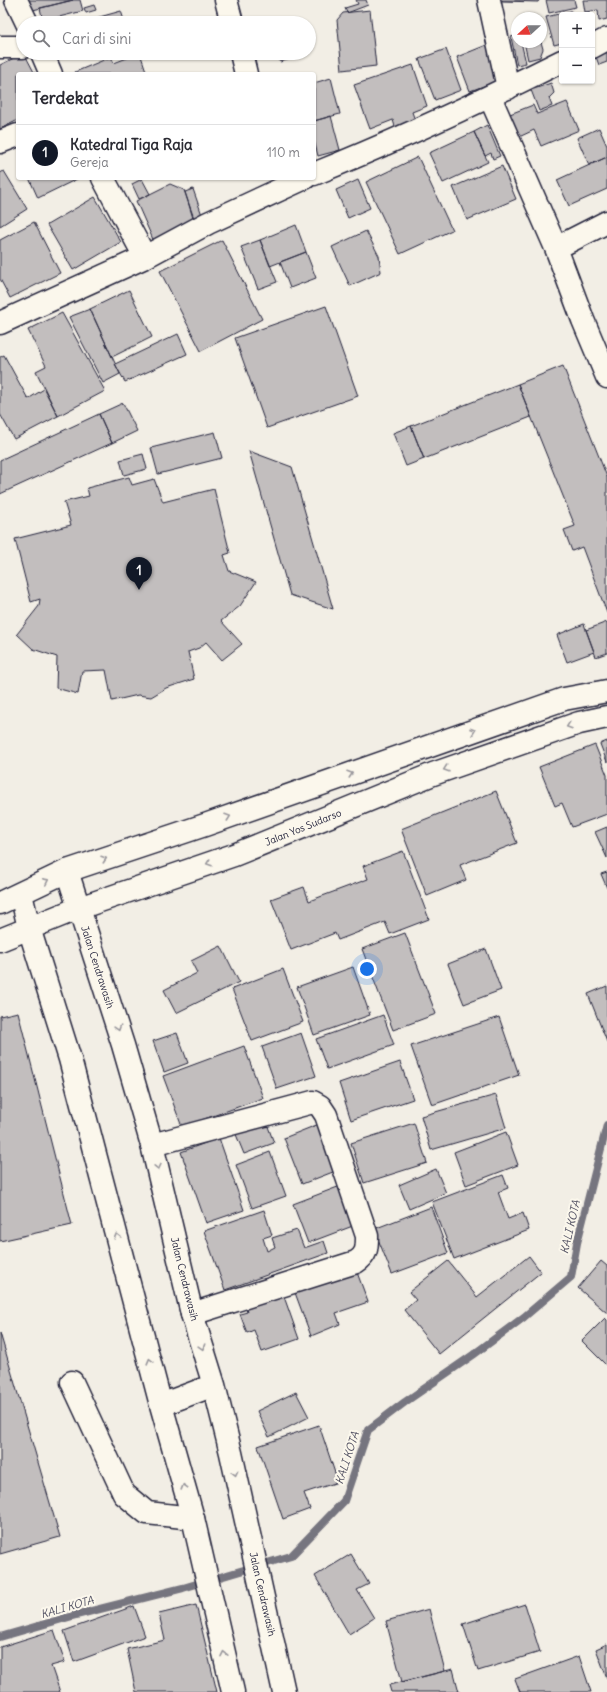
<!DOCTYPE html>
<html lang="id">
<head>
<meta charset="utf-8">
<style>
  :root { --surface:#fff; --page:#f7f7f7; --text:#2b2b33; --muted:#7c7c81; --line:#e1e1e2; --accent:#111827 }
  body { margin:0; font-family:Delius,sans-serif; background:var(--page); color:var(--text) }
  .controls { position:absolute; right:12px; top:12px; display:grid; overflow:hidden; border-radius:4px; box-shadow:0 1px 3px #0004 }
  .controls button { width:36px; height:36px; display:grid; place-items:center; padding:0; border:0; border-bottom:1px solid var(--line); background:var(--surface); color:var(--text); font:20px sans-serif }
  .compass { position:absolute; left:511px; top:12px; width:36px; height:36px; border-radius:50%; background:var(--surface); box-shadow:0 1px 3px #0004; rotate:249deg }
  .you { position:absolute; left:367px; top:969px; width:14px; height:14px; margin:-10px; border:3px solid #fff; border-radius:50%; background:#1a73e8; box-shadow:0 0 0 6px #1a73e833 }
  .badge { display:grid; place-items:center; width:26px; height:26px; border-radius:50%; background:var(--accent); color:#fff; font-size:13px; font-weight:700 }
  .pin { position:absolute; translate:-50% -33px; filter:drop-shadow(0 1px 2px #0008) }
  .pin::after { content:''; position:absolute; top:21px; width:14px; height:12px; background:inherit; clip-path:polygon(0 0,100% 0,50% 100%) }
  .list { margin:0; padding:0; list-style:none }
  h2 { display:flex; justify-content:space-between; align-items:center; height:52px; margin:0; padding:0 16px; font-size:17px }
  h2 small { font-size:13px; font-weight:400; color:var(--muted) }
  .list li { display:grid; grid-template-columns:26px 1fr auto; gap:12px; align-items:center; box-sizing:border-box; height:56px; padding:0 16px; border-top:1px solid var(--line) }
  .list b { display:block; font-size:15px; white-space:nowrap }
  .list p { margin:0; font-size:13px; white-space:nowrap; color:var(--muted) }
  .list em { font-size:13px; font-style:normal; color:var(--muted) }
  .icon { flex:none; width:22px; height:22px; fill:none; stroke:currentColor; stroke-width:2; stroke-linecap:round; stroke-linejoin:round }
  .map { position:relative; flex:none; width:607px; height:1692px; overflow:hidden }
  .search { position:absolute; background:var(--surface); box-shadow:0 1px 3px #0004; left:16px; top:16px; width:300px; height:44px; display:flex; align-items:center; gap:10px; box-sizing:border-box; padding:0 14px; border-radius:22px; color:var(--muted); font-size:15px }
  .panel { position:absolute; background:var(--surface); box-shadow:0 1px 3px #0004; left:16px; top:72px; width:300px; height:108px; border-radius:4px }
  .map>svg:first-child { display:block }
</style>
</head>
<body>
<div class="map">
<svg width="607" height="1692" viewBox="0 0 607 1692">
  <rect width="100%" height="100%" fill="#f2eee5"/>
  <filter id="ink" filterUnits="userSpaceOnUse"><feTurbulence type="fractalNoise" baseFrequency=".025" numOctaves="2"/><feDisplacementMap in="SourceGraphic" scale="8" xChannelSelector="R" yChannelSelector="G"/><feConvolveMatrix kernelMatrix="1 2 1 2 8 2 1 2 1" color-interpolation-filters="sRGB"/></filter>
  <g filter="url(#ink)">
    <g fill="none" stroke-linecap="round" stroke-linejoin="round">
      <path stroke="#76747f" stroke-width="8" d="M0,1637L76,1615L183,1588L291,1556L344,1501L368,1430L405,1402L473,1355L524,1317L571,1277L577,1243L607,1125"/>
    </g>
    <path fill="#c2bebe" stroke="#22223b" d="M29,0H73L33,10Z
      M73,0H80L83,11L43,21L40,8Z
      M356,0H366L368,5L347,13L345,8L358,4Z
      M502,0H539L538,2L502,1Z
      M546,0H574L576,7L549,13Z
      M583,0H607V19L599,21L598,10L585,12Z
      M94,5L96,10L86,13L84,8Z
      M370,10L376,66L342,70L337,20L343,13Z
      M121,11L125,23H98L96,18Z
      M571,11L573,15H562V43L554,45L546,17Z
      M517,35V42H521L526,63L517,65L511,37Z
      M524,42H541L543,49L540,57L528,60Z
      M489,44L503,79L470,91L457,57Z
      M446,49L461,90L435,100L419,59Z
      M607,52V62L599,65L596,57Z
      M24,53L35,74H18V120L0,129V65Z
      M140,53L147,74H76L75,72L111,57L114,63Z
      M277,53H293L294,58L280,62Z
      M413,65L427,106L412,112L416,123L396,130L393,120L370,129L354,85Z
      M331,78L340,114L314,121V83Z
      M551,83L554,93L549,98L552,106L539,111L531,90Z
      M567,102L579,130L541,146L534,130L519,137L510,114L533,105L537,114Z
      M331,116L340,150L318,156L314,140V121Z
      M487,125L500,156L493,159L491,153L485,156L474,132Z
      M599,128L607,146V157L589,165L577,138Z
      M474,132L488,162L443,183L429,153Z
      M418,157L452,230L400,254L366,182Z
      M607,157V189L569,206L557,180Z
      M502,166L516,199L467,220L453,187Z
      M4,171L27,209L0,226V173Z
      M29,178H79L38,198Z
      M142,179L150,194L139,199L132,184Z
      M358,180L370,208L348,218L336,190Z
      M170,184L184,190L196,224L155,244L136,201Z
      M193,189L202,215L193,218L185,192Z
      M95,197L121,242L73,270L47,225Z
      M34,222L60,273L10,298L0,279V240Z
      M296,225L306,252L270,266L260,240Z
      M366,231L379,256L381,272L350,286L332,247Z
      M222,240L262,319L201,351L160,271Z
      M260,240L277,282L258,289L241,247Z
      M306,252L316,278L290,288L280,262Z
      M129,290L152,337L112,357L90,309Z
      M326,306L358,396L267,428L235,338Z
      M90,309L120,374L103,383L69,317Z
      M62,313L105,391L58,416L36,371L46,366L28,330Z
      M178,334L187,354L125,382L115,364Z
      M4,355L28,399L44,389L58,416L14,439L0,414V357Z
      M563,366L607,477V613L582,547L572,551L564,530L575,526L518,384Z
      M518,384L531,417L424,459L411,426Z
      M123,403L137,431L112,443L99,414Z
      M99,414L112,443L0,494V460Z
      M411,426L424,459L406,466L393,433Z
      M215,432L222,458L158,474L151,448Z
      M249,451L292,467L333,609L290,595Z
      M143,454L147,469L124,475L120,460Z
      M129,477L132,485L154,479L163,502L214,489L230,553L224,555L229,571L256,582L240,606L221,621L242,644L222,660L206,642L199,648L188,652L194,679L166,688L151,697L138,695L112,701L106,670L82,671L78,694L56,688L57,657L33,649L17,634L39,606L40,599L31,602L15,539L71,525L64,502L89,496L87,488Z
      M607,622V653L596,657L586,630Z
      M584,624L594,652L567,662L557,635Z
      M607,741V762L600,744Z
      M595,745L607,775V814L572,827L562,803L555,806L539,767Z
      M496,791L517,843L460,865L466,880L427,896L401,829Z
      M607,827V858L595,832Z
      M403,851L429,919L390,934L385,922L338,940L335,933L291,950L271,899L304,887L309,901L368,879L363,866Z
      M607,872V888L601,874Z
      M405,933L436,1014L393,1030L362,949Z
      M221,946L239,982L176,1013L164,990L197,973L191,961Z
      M486,949L501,990L464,1004L448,964Z
      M353,967L370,1015L314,1035L297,987Z
      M283,969L303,1022L252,1041L232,989Z
      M607,986V1042L588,994Z
      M18,1012L72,1225L0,1241V1016Z
      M383,1015L394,1045L327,1069L316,1039Z
      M499,1017L519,1075L432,1105L411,1046Z
      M177,1033L188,1063L164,1072L153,1041Z
      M301,1033L316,1076L277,1089L262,1047Z
      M244,1046L263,1098L182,1127L163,1076Z
      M400,1062L413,1099L351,1120L339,1083Z
      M496,1095L506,1128L431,1150L421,1116Z
      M266,1121L274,1143L244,1154L235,1132Z
      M414,1123L427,1163L364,1183L351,1143Z
      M319,1124L338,1170L302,1184L284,1138Z
      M506,1132L518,1165L466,1185L454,1152Z
      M219,1138L244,1210L206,1223L181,1152Z
      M270,1152L286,1196L252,1208L236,1165Z
      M436,1169L446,1193L409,1209L399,1185Z
      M503,1175L508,1188L498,1192L508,1219L523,1213L529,1230L454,1259L432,1202Z
      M343,1185L358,1224L308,1243L293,1204Z
      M431,1207L448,1253L392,1274L374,1229Z
      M264,1210L272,1235L263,1238L267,1251L275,1247L272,1238L297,1230L304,1248L324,1241L328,1253L225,1290L204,1231Z
      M529,1256L541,1272L439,1354L404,1310L416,1300L409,1292L448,1261L477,1297Z
      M601,1261L607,1266V1313L578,1288Z
      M355,1267L368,1302L336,1313L340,1324L311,1336L294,1290Z
      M282,1291L299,1339L262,1352L254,1330L247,1333L240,1314L247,1312L244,1304Z
      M605,1318L607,1320V1366L582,1341Z
      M0,1333L60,1537L0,1554Z
      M296,1392L309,1417L269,1437L257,1411Z
      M319,1425L338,1482L304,1493L310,1509L283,1519L258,1446Z
      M351,1554L369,1584L357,1590L374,1618L349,1634L315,1576Z
      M525,1604L540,1652L478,1671L463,1624Z
      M196,1605L217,1692H136L127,1649L165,1640L159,1614Z
      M134,1606L145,1636L74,1662L64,1631Z
      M429,1609L445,1671L402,1682L386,1621Z
      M54,1630L65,1662L51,1666L60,1692H0V1647Z
      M607,1644V1678L596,1649Z
      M579,1656L591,1692H520L515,1679Z
      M453,1669L459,1692H391L389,1685Z"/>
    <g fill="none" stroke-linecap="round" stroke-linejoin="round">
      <defs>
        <path id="minor" d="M16,0L27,23
          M226,0L232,23
          M489,0L508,88
          M0,47H23
          M592,47L607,39
          M42,53L51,74
          M241,53L246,74
          M490,97L556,248L583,320L607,377
          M0,142L18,135
          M314,174C398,140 480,102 562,61
          M103,178L145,257
          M556,248L607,222
          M0,323L145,257L208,223L305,178
          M152,1145L313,1102L320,1106L326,1115L367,1236C367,1248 367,1255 356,1262L192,1314
          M72,1382L124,1494L147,1513L193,1518"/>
        <path id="major" d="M21,894L29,928L70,1059L161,1405L193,1518L233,1692
          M0,903L67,871L123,1045L152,1145L192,1314L214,1385L231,1453L284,1692
          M0,940L79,908
          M161,1405L214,1385"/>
        <path id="highway" d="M67,871L205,825L564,699L607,691
          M79,908L234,855L433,774L579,723L607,717"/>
      </defs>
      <use href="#minor" stroke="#22223b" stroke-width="25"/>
      <use href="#major" stroke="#22223b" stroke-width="25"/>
      <use href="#highway" stroke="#22223b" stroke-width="25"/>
      <use href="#minor" stroke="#fbf7ec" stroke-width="22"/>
      <use href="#major" stroke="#fbf7ec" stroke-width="22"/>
      <use href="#highway" stroke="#fbf7ec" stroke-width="22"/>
    </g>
    <defs><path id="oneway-chevron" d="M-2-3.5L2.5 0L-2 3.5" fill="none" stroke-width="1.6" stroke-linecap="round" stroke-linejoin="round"/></defs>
    <g stroke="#99979c">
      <use href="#oneway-chevron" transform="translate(569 726) rotate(161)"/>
      <use href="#oneway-chevron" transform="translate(473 731) rotate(-19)"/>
      <use href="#oneway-chevron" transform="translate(446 769) rotate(161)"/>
      <use href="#oneway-chevron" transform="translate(350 774) rotate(-19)"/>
      <use href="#oneway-chevron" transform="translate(228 817) rotate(-19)"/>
      <use href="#oneway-chevron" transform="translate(104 859) rotate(-18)"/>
      <use href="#oneway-chevron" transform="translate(209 863) rotate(161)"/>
      <use href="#oneway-chevron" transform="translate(46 881) rotate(-26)"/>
      <use href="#oneway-chevron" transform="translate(118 1028) rotate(72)"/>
      <use href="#oneway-chevron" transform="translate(158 1167) rotate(77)"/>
      <use href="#oneway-chevron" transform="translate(117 1236) rotate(-105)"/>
      <use href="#oneway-chevron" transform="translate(202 1347) rotate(73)"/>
      <use href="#oneway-chevron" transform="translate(150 1361) rotate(-105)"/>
      <use href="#oneway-chevron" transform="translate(235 1473) rotate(77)"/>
      <use href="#oneway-chevron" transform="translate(184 1487) rotate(-106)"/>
      <use href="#oneway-chevron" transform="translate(224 1654) rotate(-102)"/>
    </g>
  </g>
  <g text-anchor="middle" stroke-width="4" stroke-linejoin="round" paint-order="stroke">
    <g font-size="10" fill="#22223b" stroke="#fbf7ec">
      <text transform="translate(303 827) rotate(-22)" y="4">Jalan Yos Sudarso</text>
      <text transform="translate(98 967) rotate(72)" y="4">Jalan Cendrawasih</text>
      <text transform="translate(185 1279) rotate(76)" y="4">Jalan Cendrawasih</text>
      <text transform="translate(263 1594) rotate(77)" y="4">Jalan Cendrawasih</text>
    </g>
    <g font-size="11" font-style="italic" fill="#535263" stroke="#fbf7ec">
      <text transform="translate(570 1227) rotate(-77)" y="4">KALI KOTA</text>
      <text transform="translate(347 1458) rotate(-72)" y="4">KALI KOTA</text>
      <text transform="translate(67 1607) rotate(-16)" y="4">KALI KOTA</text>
    </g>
  </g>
</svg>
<div class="controls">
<button>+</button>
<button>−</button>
</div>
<svg class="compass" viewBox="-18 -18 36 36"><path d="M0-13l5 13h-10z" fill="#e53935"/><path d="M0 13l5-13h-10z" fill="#7c7c81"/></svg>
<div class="you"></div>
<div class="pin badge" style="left:139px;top:590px">1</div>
<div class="search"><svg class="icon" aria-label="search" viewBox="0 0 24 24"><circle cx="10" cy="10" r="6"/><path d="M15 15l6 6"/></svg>Cari di sini</div>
<section class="panel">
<h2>Terdekat<small></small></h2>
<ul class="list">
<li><span class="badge">1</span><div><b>Katedral Tiga Raja</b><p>Gereja</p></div><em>110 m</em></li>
</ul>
</section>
</div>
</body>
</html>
